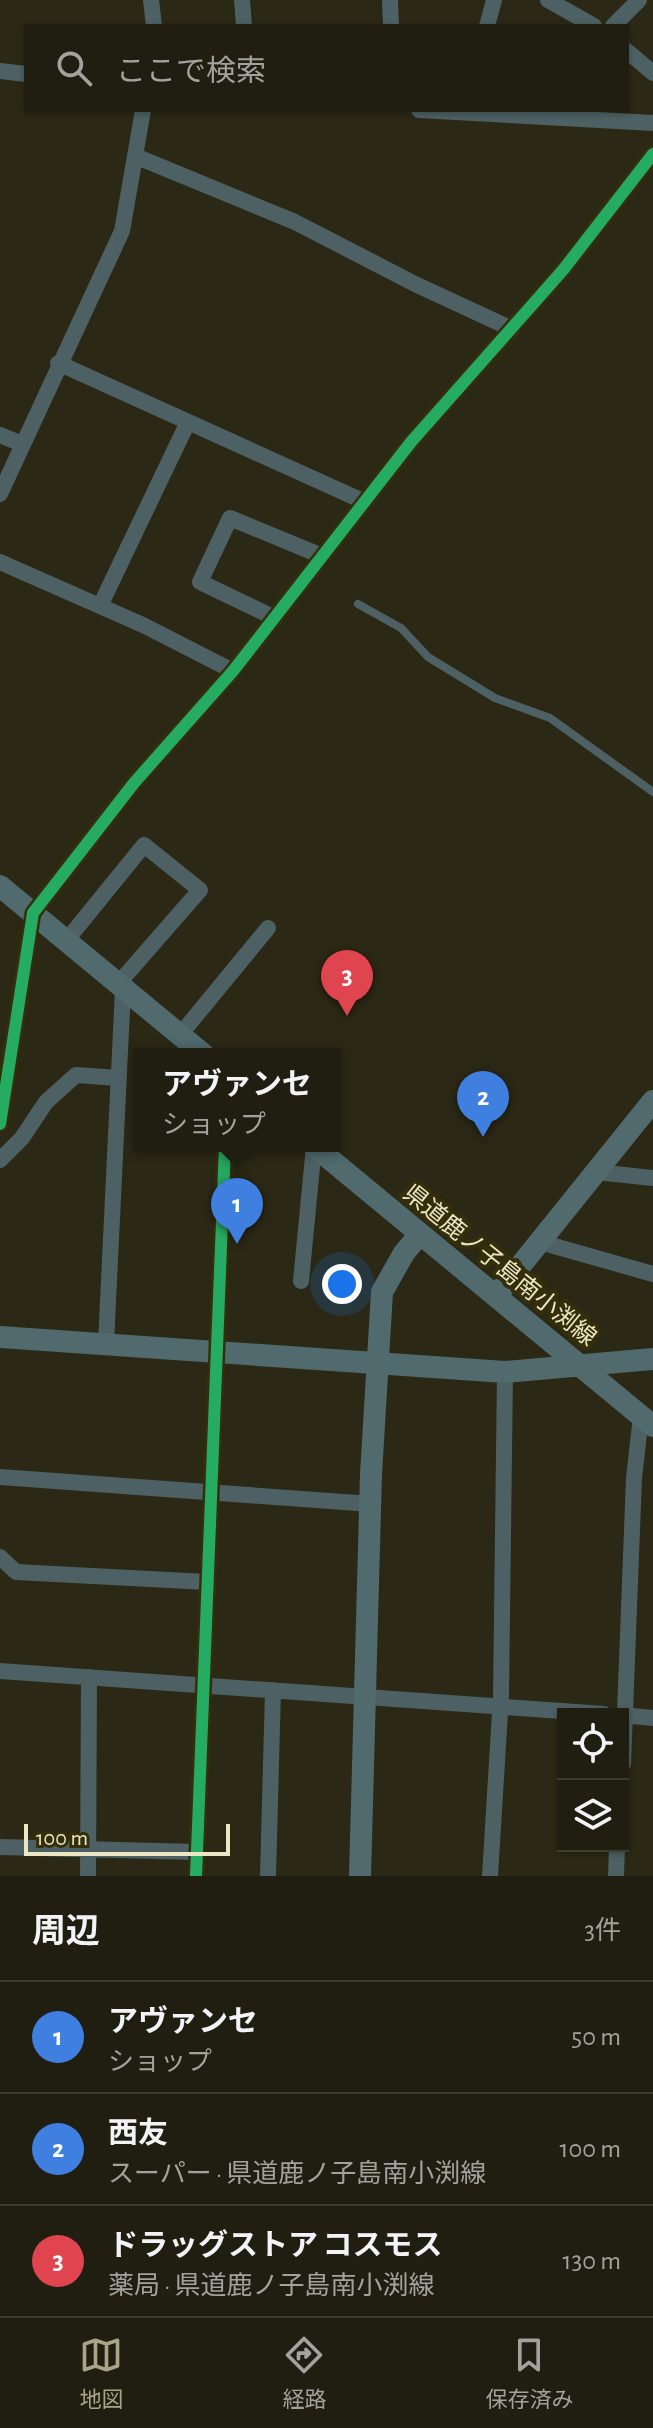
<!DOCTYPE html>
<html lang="ja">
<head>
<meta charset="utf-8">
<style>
  :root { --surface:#201e10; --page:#282719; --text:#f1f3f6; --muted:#a2a29f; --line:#3d3c30; --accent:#a8a487 }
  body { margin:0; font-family:"Alegreya Sans","Noto Sans JP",sans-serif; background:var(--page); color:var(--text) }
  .controls { position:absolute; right:24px; bottom:24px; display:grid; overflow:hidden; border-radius:0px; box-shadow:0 2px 6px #0004 }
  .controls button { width:72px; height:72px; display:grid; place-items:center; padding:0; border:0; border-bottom:2px solid var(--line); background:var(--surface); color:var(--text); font:40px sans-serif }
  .scale { position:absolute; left:24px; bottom:20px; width:206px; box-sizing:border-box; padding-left:8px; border:4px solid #ece6c5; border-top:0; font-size:22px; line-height:28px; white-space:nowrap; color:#ece6c5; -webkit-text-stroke:6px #352e0b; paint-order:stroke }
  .you { position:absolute; left:342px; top:1284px; width:28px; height:28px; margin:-20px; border:6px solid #fff; border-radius:50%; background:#1a73e8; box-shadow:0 0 0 12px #1a73e833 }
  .badge { display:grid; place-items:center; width:52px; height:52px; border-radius:50%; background:var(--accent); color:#fff; font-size:26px; font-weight:700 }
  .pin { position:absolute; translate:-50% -66px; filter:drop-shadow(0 2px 4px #0008) }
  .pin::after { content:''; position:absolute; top:42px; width:28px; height:24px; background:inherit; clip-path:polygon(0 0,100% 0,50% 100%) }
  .popup { position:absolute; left:133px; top:1048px; width:208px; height:104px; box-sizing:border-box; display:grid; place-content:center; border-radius:0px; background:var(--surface); filter:drop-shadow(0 2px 6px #0005); font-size:26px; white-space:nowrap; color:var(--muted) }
  .popup b { font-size:30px; color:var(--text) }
  .popup::after { content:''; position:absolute; left:50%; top:100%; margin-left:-16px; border:16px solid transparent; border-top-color:var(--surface) }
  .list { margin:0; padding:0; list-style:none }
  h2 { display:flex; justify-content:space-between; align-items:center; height:104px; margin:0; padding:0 32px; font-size:34px }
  h2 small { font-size:26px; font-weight:400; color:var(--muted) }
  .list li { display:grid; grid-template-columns:52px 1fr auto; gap:24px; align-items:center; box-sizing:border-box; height:112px; padding:0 32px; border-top:2px solid var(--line) }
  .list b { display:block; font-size:30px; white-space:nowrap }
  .list p { margin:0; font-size:26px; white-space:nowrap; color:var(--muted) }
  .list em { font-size:26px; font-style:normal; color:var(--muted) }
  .icon { flex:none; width:44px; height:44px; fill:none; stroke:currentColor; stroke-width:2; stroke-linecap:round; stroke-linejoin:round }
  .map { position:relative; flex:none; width:653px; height:1876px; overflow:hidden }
  .search { position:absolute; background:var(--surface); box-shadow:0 2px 6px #0004; left:24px; right:24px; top:24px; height:88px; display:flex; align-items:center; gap:20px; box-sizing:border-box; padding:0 28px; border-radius:0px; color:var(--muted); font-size:30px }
  .sheet { height:440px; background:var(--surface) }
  nav { display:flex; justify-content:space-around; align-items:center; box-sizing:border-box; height:112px; border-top:2px solid var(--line); background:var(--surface); font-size:22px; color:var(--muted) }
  nav a { display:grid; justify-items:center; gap:4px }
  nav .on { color:var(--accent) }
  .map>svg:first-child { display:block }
</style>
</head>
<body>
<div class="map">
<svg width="653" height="1876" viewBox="0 0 653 1876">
  <rect width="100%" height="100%" fill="#2b2815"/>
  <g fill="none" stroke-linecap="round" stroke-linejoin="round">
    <path stroke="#4d6063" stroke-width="8" d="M358,604L401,628L428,657L495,698L550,718L653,792"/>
    <path stroke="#4d6063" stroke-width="16" d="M151,0L154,26
      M242,0L244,26
      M390,0L391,26
      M548,0L594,26
      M487,26L494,0
      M613,26L639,0
      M627,51L653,73
      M0,71L26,74
      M419,110L653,123
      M135,156L295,222L415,284L512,329
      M58,363L365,502
      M0,435L22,444
      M0,494L122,231L143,110
      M0,562L143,625L233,671
      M100,606L188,422
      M275,618L200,582L230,518L322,556
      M66,941L144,845L200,890L118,984
      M180,1035L268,928
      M0,1124L33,913L134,783L233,671L411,442L563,270L653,154
      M0,1160L22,1138L46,1102L76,1075L118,1078
      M596,1172L653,1178
      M540,1242L653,1274
      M301,1281L314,1146
      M106,1343L123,989
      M0,1477L371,1504
      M0,1557L16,1572L207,1582
      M0,1671L604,1714
      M623,1715L653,1718
      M623,1764L634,1478L641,1416
      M0,1847L197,1852
      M88,1876L89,1677
      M196,1876L225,1146
      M268,1876L273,1690
      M490,1876L501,1696L505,1372
      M616,1876L617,1846"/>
    <path stroke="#506a6e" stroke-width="22" d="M0,886L203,1054
      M314,1146L653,1426
      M496,1296L653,1101
      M0,1337L505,1372L653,1359
      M360,1876L371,1474L382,1292L404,1253L420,1234"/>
    <defs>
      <path id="cycleway" d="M0,1124L33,913L134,783L233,671L411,442L563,270L653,154
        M196,1876L225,1146"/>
    </defs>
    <use href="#cycleway" stroke="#352e0b" stroke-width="17"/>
    <use href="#cycleway" stroke="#26ab63" stroke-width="12"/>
  </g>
  <g text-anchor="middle" stroke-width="8" stroke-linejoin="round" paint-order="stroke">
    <g font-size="24" fill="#ece6c5" stroke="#352e0b">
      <text transform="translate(500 1265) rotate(39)" y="8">県道鹿ノ子島南小渕線</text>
    </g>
  </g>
</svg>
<div class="controls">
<button><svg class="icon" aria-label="locate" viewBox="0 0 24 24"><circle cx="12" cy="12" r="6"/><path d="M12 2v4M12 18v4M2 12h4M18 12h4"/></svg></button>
<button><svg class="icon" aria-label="layers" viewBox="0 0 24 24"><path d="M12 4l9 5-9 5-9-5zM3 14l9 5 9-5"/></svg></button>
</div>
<div class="scale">100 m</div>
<div class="you"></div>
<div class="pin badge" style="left:237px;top:1244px;background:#3f7fe0">1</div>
<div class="popup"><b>アヴァンセ</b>ショップ</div>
<div class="pin badge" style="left:483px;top:1137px;background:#3f7fe0">2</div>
<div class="pin badge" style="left:347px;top:1016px;background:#e0444e">3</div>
<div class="search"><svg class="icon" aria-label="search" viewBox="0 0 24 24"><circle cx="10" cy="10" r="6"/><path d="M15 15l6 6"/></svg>ここで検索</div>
</div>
<section class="sheet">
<h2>周辺<small>3件</small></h2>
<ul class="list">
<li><span class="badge" style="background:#3f7fe0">1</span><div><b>アヴァンセ</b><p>ショップ</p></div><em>50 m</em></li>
<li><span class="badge" style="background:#3f7fe0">2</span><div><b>西友</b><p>スーパー · 県道鹿ノ子島南小渕線</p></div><em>100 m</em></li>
<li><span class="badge" style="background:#e0444e">3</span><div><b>ドラッグストア コスモス</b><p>薬局 · 県道鹿ノ子島南小渕線</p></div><em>130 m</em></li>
</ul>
</section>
<nav>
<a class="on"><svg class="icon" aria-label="map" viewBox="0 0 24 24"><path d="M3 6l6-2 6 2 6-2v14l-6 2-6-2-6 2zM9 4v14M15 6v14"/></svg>地図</a>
<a><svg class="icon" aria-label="directions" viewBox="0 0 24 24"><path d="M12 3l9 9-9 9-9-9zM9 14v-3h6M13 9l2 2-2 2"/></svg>経路</a>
<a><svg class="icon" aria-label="saved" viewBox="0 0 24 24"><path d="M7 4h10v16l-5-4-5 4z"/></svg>保存済み</a>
</nav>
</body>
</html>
